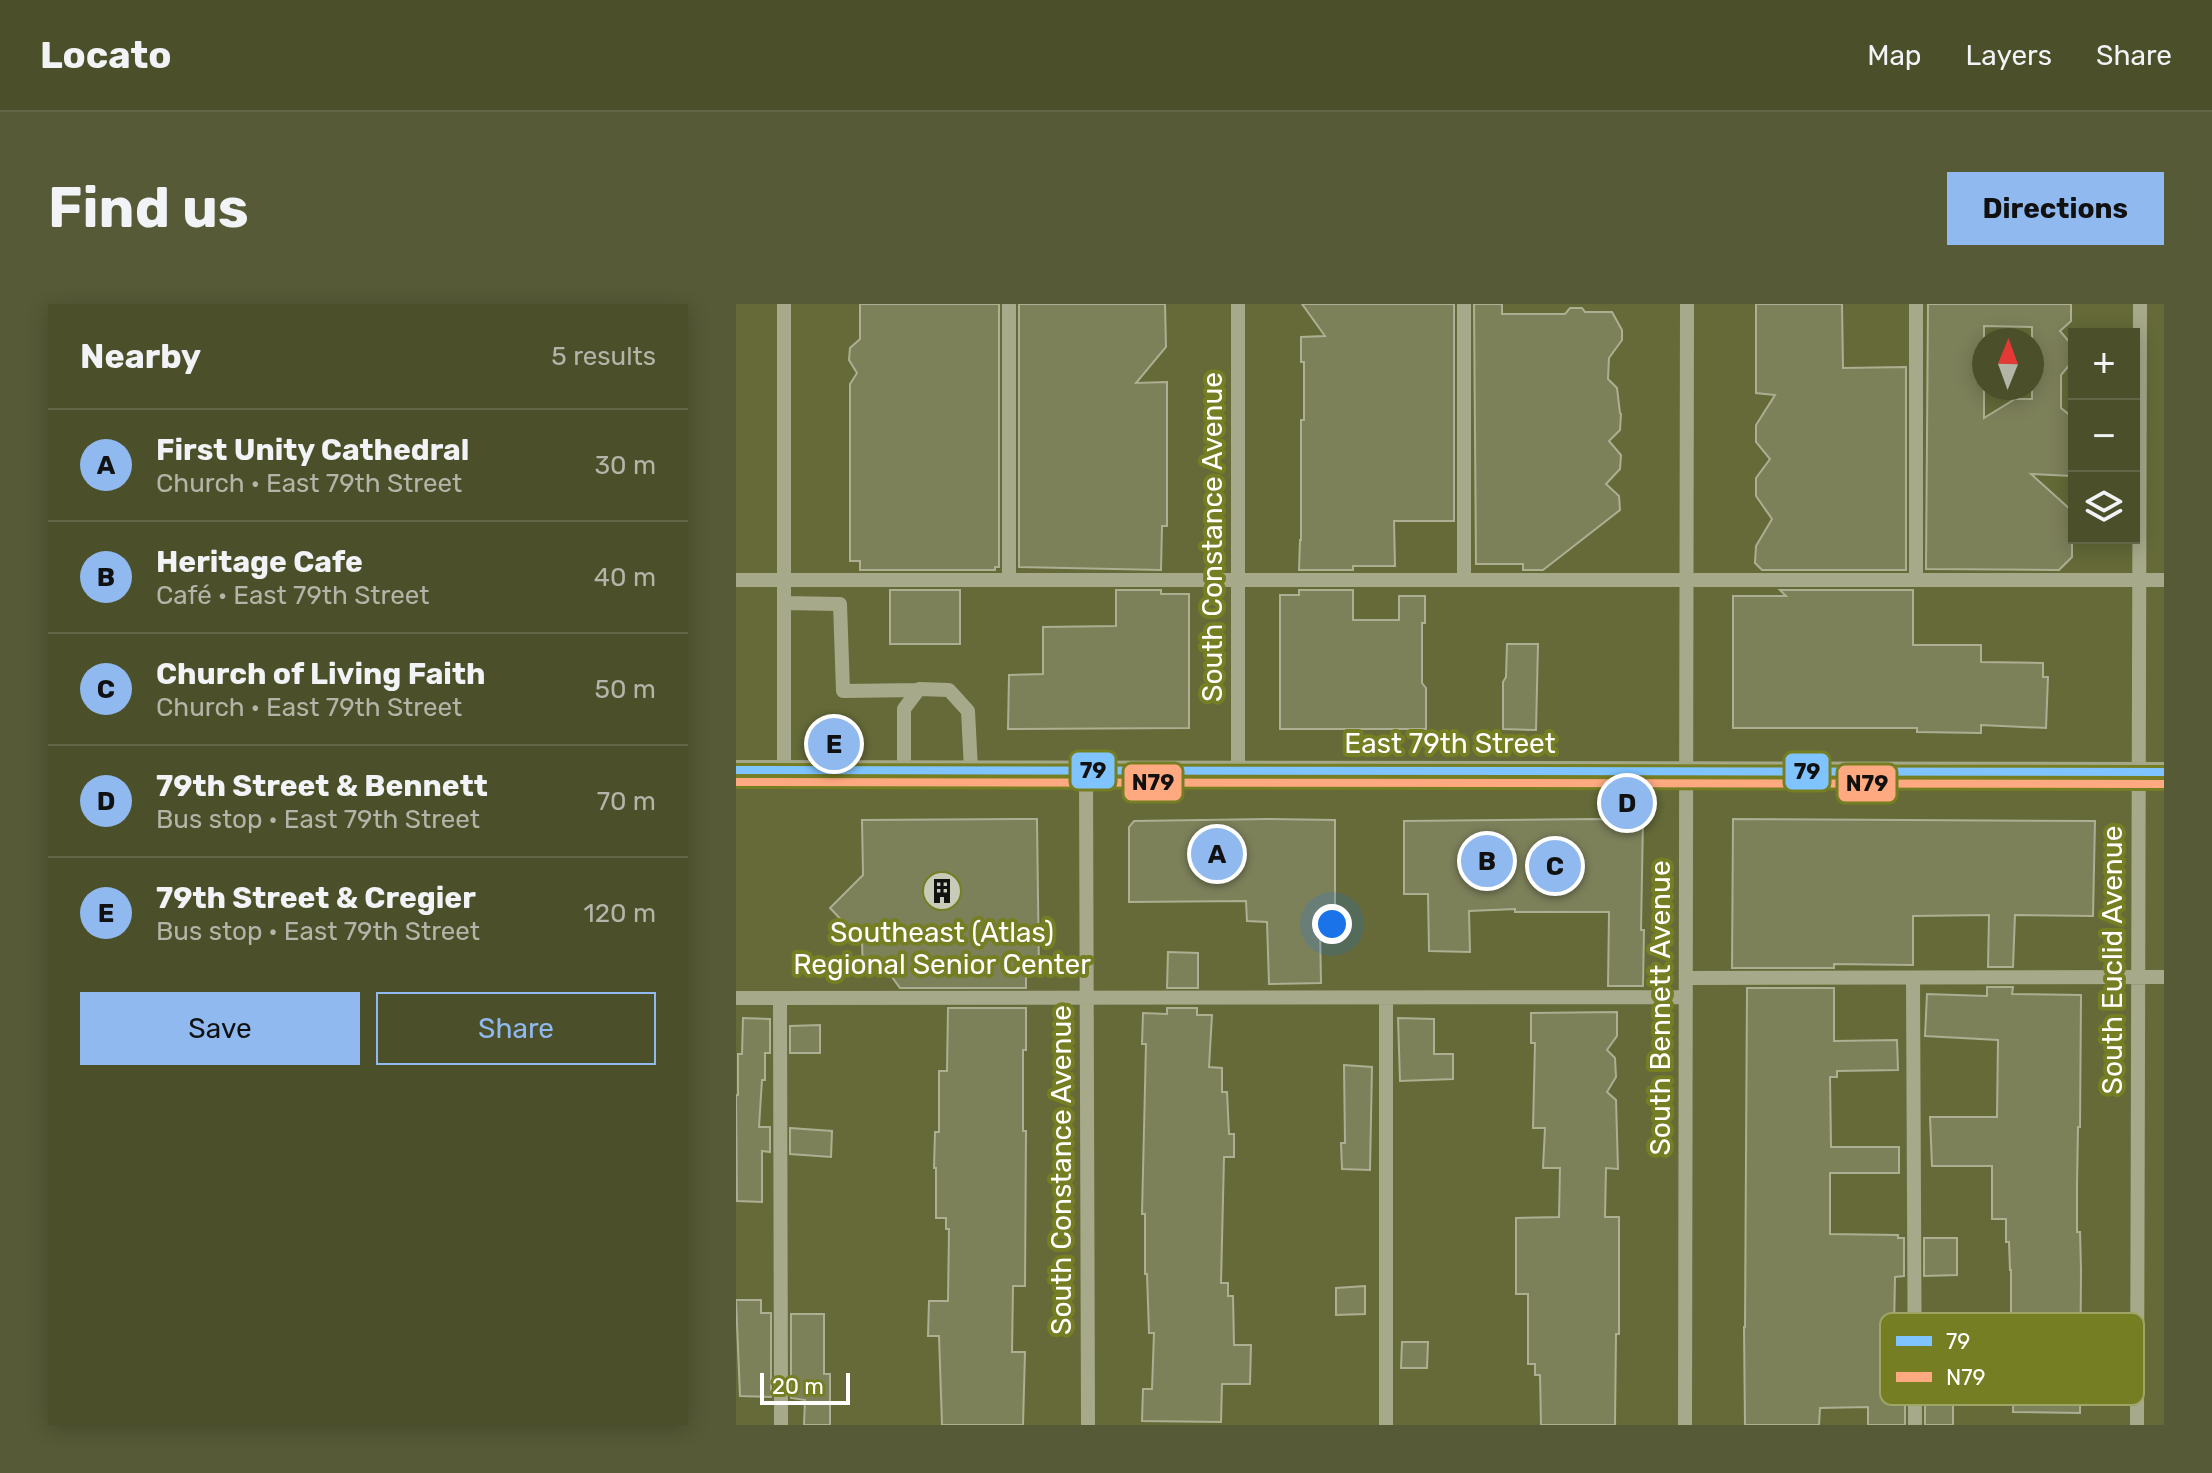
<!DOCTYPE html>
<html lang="en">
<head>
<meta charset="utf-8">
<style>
  :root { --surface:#4c502a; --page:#565a36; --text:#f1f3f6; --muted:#b2b5a8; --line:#636747; --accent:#90b9f0 }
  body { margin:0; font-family:Rubik,sans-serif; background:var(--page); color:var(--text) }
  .controls { position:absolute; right:24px; top:24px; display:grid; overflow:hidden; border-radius:0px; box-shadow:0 4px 20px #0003 }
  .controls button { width:72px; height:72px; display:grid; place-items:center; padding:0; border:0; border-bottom:2px solid var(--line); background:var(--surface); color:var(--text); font:40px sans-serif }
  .compass { position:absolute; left:1236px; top:24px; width:72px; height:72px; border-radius:50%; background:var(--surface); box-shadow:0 4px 20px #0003; rotate:1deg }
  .scale { position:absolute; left:24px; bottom:20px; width:90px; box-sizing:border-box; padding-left:8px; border:4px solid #fff; border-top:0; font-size:22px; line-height:28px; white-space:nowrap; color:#fff; -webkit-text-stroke:6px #767e24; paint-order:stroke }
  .you { position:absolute; left:596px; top:620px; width:28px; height:28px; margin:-20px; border:6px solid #fff; border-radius:50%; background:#1a73e8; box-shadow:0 0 0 12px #1a73e833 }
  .badge { display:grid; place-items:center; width:52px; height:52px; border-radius:50%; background:var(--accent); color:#111; font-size:26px; font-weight:700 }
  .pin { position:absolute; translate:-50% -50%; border:4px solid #fff; box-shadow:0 2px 8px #0006 }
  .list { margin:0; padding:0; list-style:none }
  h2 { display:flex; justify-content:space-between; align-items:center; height:104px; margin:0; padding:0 32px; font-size:34px }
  h2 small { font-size:26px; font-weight:400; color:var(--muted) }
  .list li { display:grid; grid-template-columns:52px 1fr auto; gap:24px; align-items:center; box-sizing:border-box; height:112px; padding:0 32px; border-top:2px solid var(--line) }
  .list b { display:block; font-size:30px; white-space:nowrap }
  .list p { margin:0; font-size:26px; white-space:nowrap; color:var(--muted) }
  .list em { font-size:26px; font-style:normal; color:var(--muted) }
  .actions { display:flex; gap:16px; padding:24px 32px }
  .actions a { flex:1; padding:18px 0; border:2px solid var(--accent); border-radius:0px; text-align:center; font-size:28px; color:var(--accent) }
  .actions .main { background:var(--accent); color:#111 }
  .icon { flex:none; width:44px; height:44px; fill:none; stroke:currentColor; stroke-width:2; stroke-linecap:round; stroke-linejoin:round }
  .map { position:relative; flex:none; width:1428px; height:1121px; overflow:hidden; border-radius:0px }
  header { display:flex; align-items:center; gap:48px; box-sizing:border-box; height:112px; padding:0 40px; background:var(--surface); border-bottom:2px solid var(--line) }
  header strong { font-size:38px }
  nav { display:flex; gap:44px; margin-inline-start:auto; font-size:28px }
  .intro { display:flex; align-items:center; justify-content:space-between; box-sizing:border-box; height:192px; padding:0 48px }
  h1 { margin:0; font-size:56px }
  .button { padding:20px 36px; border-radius:0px; background:var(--accent); color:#111; font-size:28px; font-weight:700 }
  main { display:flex; gap:48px; padding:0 48px }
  aside { flex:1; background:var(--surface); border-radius:0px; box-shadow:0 4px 20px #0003 }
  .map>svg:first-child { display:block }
</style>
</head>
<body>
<header>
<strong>Locato</strong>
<nav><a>Map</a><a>Layers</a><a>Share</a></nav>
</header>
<div class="intro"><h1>Find us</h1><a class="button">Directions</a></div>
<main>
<aside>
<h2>Nearby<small>5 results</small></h2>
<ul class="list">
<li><span class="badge">A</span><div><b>First Unity Cathedral</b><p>Church · East 79th Street</p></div><em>30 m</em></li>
<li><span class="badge">B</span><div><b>Heritage Cafe</b><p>Café · East 79th Street</p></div><em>40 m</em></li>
<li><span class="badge">C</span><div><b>Church of Living Faith</b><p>Church · East 79th Street</p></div><em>50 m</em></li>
<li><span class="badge">D</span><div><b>79th Street &amp; Bennett</b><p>Bus stop · East 79th Street</p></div><em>70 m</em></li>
<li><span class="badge">E</span><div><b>79th Street &amp; Cregier</b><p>Bus stop · East 79th Street</p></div><em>120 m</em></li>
</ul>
<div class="actions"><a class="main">Save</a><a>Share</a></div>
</aside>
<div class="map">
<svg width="1428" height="1121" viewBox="0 0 1428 1121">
  <rect width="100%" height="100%" fill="#656a38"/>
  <path fill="#7d815a" stroke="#acaf91" stroke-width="2" fill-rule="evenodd" d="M124,0H263V263H259V266H124V257H114V80L121,69L113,56L114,44L124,35Z
    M283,0H429L430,43L400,79L431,78V222H426L425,266L283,263Z
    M566,0H718V217H658L659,262H617V266H563L564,236H565V116H568V58H565V33L589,32Z
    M738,0H766V10H829L834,4H846L849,8H876L886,26V36L873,54L872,75L881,84L884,109L885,110L884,126L873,137L885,151L884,165L870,180L883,192L884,206L807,266H787V260H740Z
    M1020,0H1106L1107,64L1170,63V266H1026L1019,259L1020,242L1036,215L1020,192V174L1034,155L1020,138V121L1039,91L1020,89Z
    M1192,0H1335V17L1324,27L1336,41L1335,59L1325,71V104L1336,113L1335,172L1295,170L1336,207V253L1323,266L1190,265ZM1248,22L1296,23V95H1279L1248,114Z
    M154,286H224V340H154Z
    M380,286H425V290H453V424L272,425L273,371L307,370V323L380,322Z
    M563,286H617V316H663V292H689V319H686V379L690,384V425H544V291H563Z
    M1044,286H1177V341H1245V358L1307,359V373H1312L1310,424L1245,421V429L1181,428V424H997V292H1050Z
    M771,340H802L800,426L767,425V378L770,373Z
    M301,515L303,669H290V684H164L153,669H127L126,638L94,604L127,571L126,516Z
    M532,515L599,516V601H593V625H584L585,679L533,680L531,618L511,617L510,597L393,598V523L398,517Z
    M856,515L907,516L905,626H908L907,682H872L873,608H779V605L733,607L734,648L693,647L692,590H668V517Z
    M997,515L1359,517L1357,612L1279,611L1277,663H1252L1253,611L1177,612V661L1098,660V664H996Z
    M432,648L462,649V684H431Z
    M1251,683H1277L1276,690L1345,691L1344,823H1342L1341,881V928H1344L1345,965L1344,1109L1277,1108L1278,1060H1258V1036H1265V1024H1275V966H1274L1273,938H1270V915H1256V862H1196L1194,813H1261L1262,736L1189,732L1191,690L1251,692Z
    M1011,684H1098V737L1161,736L1162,766L1101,767V773H1094L1095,843H1163V869H1094V930L1162,931V934H1168V972L1159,973L1158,1024H1160L1159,1065H1164V1072L1169,1073V1121H1132V1103L1084,1104L1083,1121H1009L1008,1023H1009Z
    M212,704H290V746H287V827H290L289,982H277L276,1048H289L287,1121H206L203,1032H192L193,997H212L213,925H210V914H200V864H198L199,828H203V767H211Z
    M431,704H461V711H476L473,763L486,764V788H491L493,830H498V853H488L485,979H492V992H497L498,1041H515L514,1080H486L485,1118L406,1117L407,1085H416L418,1029H413L411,970H409V910H406L410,740H406L407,709L431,710Z
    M881,708V732L871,746L879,754L880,773L871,788L880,796L882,865L870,864L869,913H883V1030H880L879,1121H805L804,1071H799V1060H792V990H780V914L823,913L824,864H807L809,824H797L799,739H795V709Z
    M7,714L34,715V749H29V776H26L23,823H34V848L26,847V898L1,897L0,791H2V750H6Z
    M662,714L698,715V750H717V775L664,777Z
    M84,721V749H54V722Z
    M608,761L636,763L634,866L606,865L605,839H609Z
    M54,824L96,827L95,853L54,850Z
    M1188,934H1221V971L1188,972Z
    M629,982V1010L600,1011V984Z
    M0,996H25V1009H35V1093L4,1092Z
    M55,1010H88V1070H94V1121H68L69,1096L55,1094Z
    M666,1038H692L691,1064H665Z
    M1189,1073L1223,1075V1101H1217V1121H1189Z"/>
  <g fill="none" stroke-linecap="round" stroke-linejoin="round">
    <path stroke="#a6aa8a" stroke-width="14" d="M48,0V466
      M728,0V276
      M0,276H1428
      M273,276V0
      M1180,276V0
      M48,299L104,300L107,387L182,386
      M168,466V405L183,385L213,386L232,407L235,466
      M350,466L352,1121
      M502,467V0
      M950,674L1428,673
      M1177,674L1179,1121
      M0,694L950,693
      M44,694L45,1121
      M650,1121V694
      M949,1121L951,0
      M1401,1121L1404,0"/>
    <path stroke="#a5a888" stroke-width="20" d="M0,466L1428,468"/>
    <defs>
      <path id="bus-1" d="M0,466L1428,468"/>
      <path id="bus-2" d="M0,478L1428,480"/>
    </defs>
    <use href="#bus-1" stroke="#767e24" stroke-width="14"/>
    <use href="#bus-2" stroke="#767e24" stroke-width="14"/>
    <use href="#bus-1" stroke="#80c4ff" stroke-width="8"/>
    <use href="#bus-2" stroke="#ffa980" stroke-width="8"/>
  </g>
  <defs>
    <symbol id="building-disc" viewBox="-11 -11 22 22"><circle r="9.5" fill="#c9cbb9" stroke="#767e24"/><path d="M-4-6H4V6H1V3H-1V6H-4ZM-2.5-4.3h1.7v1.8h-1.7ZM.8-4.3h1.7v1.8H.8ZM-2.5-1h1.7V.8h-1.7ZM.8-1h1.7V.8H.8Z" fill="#111"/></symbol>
  </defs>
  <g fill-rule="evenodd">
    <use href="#building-disc" x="184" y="565" width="44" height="44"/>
  </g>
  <g text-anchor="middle" stroke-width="8" stroke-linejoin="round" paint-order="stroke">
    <g font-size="28" fill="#fff" stroke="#767e24">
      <text transform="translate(476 233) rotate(-90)" y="10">South Constance Avenue</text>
      <text x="714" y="449">East 79th Street</text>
      <text transform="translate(1376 656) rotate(-90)" y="10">South Euclid Avenue</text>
      <text transform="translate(924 704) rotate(-90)" y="10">South Bennett Avenue</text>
      <text transform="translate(325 866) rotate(-90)" y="10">South Constance Avenue</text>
    </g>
    <g font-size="28" fill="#fff" stroke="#767e24">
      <text x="206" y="638">Southeast (Atlas)<tspan x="206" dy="32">Regional Senior Center</tspan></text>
    </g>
  </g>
  <rect x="1144" y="1009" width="264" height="92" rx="12" fill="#767e24" stroke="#9fa566" stroke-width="2"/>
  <rect x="1160" y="1032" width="36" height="10" fill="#80c4ff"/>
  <rect x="1160" y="1068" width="36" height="10" fill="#ffa980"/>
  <g font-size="22" fill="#fff">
    <text x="1210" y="1045">79</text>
    <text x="1210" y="1081">N79</text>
  </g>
  <g stroke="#767e24" stroke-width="3">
    <rect x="334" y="447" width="46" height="39" rx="8" fill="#80c4ff"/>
    <rect x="1048" y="448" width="46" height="39" rx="8" fill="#80c4ff"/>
    <rect x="387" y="459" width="60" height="39" rx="8" fill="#ffa980"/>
    <rect x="1101" y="460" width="60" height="39" rx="8" fill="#ffa980"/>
  </g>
  <g font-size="22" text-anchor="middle" font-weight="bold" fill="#111">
    <text x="357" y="474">79</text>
    <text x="1071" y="475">79</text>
    <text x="417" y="486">N79</text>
    <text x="1131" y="487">N79</text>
  </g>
</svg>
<div class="controls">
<button>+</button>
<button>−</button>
<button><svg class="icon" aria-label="layers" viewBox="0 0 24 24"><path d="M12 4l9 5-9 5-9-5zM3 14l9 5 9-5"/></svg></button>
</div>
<svg class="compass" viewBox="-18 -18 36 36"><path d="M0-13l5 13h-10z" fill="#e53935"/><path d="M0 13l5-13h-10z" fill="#b2b5a8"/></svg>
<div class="scale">20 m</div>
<div class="you"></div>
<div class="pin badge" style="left:481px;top:550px">A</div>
<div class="pin badge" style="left:751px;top:557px">B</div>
<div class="pin badge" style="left:819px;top:562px">C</div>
<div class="pin badge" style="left:891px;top:499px">D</div>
<div class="pin badge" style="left:98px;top:440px">E</div>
</div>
</main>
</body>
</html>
